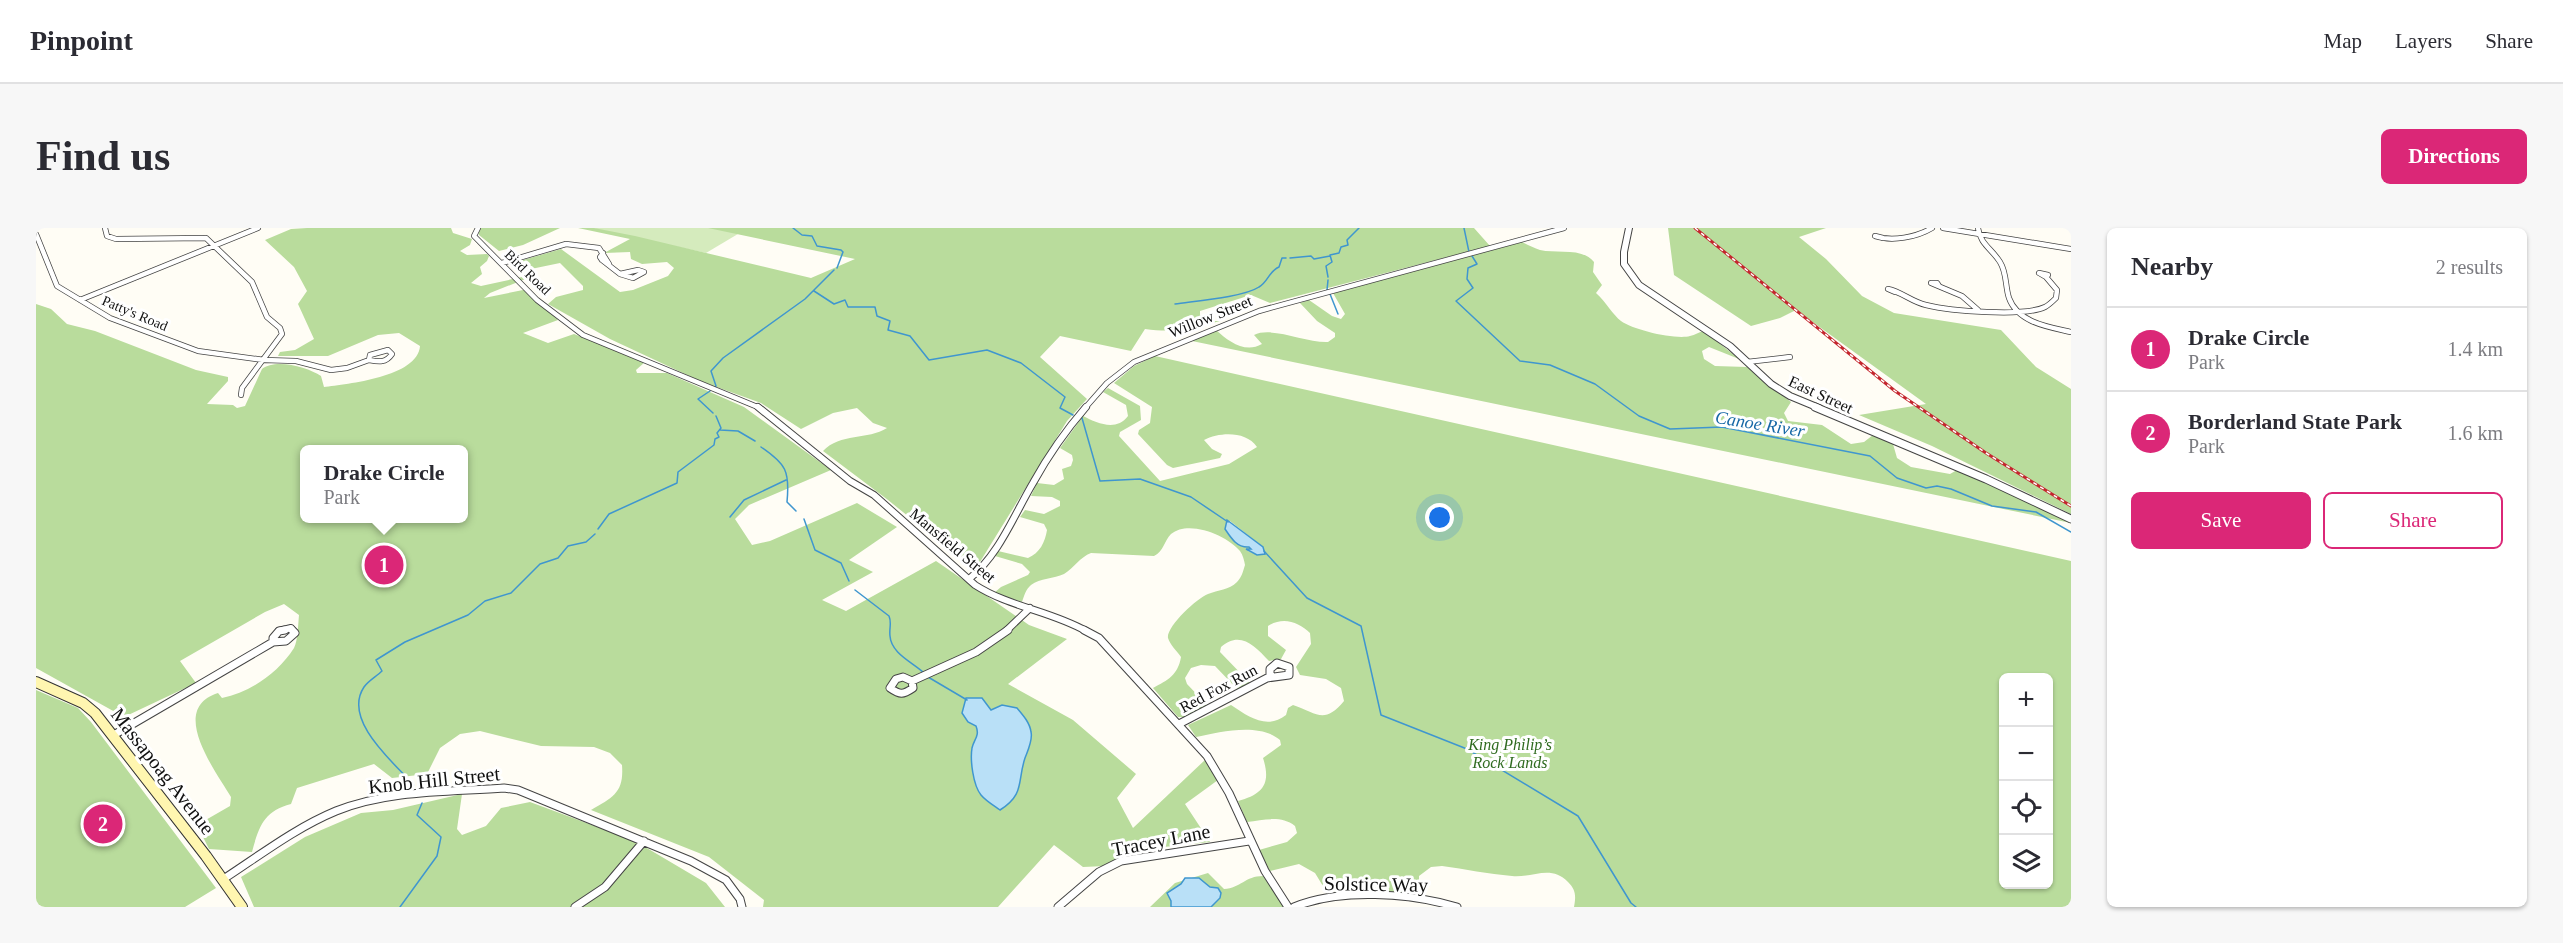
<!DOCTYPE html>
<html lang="en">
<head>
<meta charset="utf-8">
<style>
  :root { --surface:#fff; --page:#f7f7f7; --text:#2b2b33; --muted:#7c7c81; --line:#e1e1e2; --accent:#db2777 }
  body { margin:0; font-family:"Times New Roman",serif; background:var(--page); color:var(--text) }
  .controls { position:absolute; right:18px; bottom:18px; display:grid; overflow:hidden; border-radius:9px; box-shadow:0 2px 4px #0004 }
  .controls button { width:54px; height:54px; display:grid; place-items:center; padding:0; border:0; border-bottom:2px solid var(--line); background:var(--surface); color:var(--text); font:30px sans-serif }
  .you { position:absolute; left:1404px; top:290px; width:21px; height:21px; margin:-15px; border:4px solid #fff; border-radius:50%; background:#1a73e8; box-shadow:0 0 0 9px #1a73e833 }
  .badge { display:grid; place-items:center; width:39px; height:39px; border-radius:50%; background:var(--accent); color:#fff; font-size:20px; font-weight:700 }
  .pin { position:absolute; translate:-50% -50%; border:3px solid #fff; box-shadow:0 2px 6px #0006 }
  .popup { position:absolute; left:264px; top:217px; width:168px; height:78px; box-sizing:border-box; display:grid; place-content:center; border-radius:9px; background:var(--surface); filter:drop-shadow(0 2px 4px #0005); font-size:20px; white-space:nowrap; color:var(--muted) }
  .popup b { font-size:22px; color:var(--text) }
  .popup::after { content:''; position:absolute; left:50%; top:100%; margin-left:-12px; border:12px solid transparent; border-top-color:var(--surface) }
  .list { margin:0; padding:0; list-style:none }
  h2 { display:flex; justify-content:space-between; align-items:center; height:78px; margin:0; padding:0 24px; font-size:26px }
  h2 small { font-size:20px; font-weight:400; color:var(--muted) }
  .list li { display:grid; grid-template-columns:39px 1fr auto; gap:18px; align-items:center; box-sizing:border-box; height:84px; padding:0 24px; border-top:2px solid var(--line) }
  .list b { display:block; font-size:22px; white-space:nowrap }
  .list p { margin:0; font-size:20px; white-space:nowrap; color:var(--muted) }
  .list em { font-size:20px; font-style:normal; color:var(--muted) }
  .actions { display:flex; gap:12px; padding:18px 24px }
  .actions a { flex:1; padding:14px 0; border:2px solid var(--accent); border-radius:9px; text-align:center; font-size:21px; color:var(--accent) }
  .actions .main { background:var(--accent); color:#fff }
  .icon { flex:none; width:33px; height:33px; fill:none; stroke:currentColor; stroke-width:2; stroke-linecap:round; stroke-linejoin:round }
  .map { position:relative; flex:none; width:2035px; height:679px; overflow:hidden; border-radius:9px }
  header { display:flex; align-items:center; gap:36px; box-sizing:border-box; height:84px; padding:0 30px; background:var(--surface); border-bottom:2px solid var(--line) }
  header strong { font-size:28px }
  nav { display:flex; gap:33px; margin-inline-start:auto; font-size:21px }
  .intro { display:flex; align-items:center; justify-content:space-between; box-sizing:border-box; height:144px; padding:0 36px }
  h1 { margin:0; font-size:42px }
  .button { padding:15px 27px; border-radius:9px; background:var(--accent); color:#fff; font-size:21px; font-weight:700 }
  main { display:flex; gap:36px; padding:0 36px }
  aside { flex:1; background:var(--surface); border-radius:9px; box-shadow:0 2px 4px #0004 }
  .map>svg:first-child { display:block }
</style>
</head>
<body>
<header>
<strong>Pinpoint</strong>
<nav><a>Map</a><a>Layers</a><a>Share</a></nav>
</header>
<div class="intro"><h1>Find us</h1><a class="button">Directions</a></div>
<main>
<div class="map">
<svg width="2035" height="679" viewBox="0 0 2035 679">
  <rect width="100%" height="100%" fill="#fffdf5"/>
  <path fill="#d5ebbd" d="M556,0H712L670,25Z"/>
  <path fill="#b9dc9c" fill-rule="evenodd" d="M271,0H415L417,5L436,11L434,17L424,23L431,27L451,26L453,28L451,33L444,39L446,46L435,55L445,58L486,49L492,50L454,65L448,70L492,61L522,92L487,105L512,115L538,106L609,134L600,142L601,145H631L708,179L795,242L713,277L699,291L716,317L734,313L821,275L861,299L813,332L837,344L786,372L810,383L900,333L993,397L1031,411L972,456L1037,492L1100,546L1081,570L1097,600L1170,531L1182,552L1149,576L1174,614L1109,621L1069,638L1047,639L1018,617L962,679H727L728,672L673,629L555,582C578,569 588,564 586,537L574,525L558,519L505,518L444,503L424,506L404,520L391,546L356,550L338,536L261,560L255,576C228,583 223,598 216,624L173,621L161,597L194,578L195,569C179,542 132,481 182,465L186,470C215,464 242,445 258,420C262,412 262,397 263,387L248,376L229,384L144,433L160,455L88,489L0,440V76L15,81L31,96L59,103L160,142L192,149V153L171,176L197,177L201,180L209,178L226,141C239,130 272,139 285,148L288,159C311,156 382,149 384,118L363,105L342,107L292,128H242L244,124L259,122L278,111L262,76L271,63L258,39L229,12L255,1ZM268,222H428V290H268Z
    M445,0H524L487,17L463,23L443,7L442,3Z
    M542,0H558L599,8L775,50L819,31L672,0H1438L1454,18L1234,75L1215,67L1164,83V87L1174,93H1184C1156,101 1138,105 1109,101L1095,123L1024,108L1004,129L1051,171L1031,193L939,342L852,272L787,223C804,205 832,212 851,200L837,195L821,180L797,185L765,201L725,175L664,153L574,111L512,76L520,69L547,62V58L524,35L495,41L488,37L487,32L525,21L584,64L597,62L632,48L638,40L631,34L606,36L595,31L594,24L568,25L594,11Z
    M1632,0H1790L1763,9L1790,31L1826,68L1858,85L1965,102L2000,139L2035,161V286L1896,218L1823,187L1890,176L1760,82L1744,90L1715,98L1638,47Z
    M1486,14C1492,17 1498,20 1504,22C1521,26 1546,19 1558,34L1557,44L1566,57L1560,65C1570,74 1577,87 1585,93C1597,102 1640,112 1654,108C1659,107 1663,104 1668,103L1703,131L1673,119L1666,123L1668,131L1679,138L1711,139L1755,174L1748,185L1752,193L1786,197L1815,216L1828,214L1837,207L1857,216L1861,230L1875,239L1914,246L1921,242L2008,280L2035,295L1156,113L1180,102C1192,113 1209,126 1226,116L1218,107C1236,98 1270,115 1292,114L1299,109V105L1281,93L1264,75L1273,72L1296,88L1305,91L1309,86L1297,65Z
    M1119,128L2035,333V679H1538C1540,668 1540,662 1532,654C1515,636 1497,650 1476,648C1452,646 1429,641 1406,638L1395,639L1383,648V652L1388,668L1290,663L1279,645L1263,636L1234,643L1223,622L1251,614L1261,605L1259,598C1245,587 1228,592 1211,594L1202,573C1228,566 1235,555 1227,530L1245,517L1244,512C1223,494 1184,504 1160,509L1152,497L1195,477C1213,489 1231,502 1250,487L1252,480L1257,477C1281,485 1288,497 1308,473L1305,460L1290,451L1264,447L1260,439L1275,416L1274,405C1263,394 1247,388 1232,398V408L1250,422L1245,431L1233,433C1219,418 1204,402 1185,419L1184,424L1214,455L1202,462L1179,438L1165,437L1155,440L1149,450L1151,456L1171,477L1150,489H1142L1117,460C1132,452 1142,447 1145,429C1141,423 1134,417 1132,410C1130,399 1161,370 1172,366C1182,362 1193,362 1201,354C1206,349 1207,343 1209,337C1208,332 1207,327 1204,323C1192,308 1153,291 1135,306C1128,313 1128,323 1118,328L1055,325C1044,329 1038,340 1028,346C1018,351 1004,350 995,357C990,361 988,368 986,374L958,365L965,359L992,347L994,344L986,336L959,328L962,323L992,330C1004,325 1009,314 1011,302L1008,296L984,289L989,282L1008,286L1024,278V273L1016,269L995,268L1001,255L1018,257L1028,251L1026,241L1035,238L1037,232L1036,227L1024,220L1047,188C1061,195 1080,204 1092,188L1090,177L1067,164L1072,160L1104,178L1105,192L1084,204L1083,208L1124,253L1193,236L1221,219C1210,203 1184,204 1168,212L1176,221L1186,226L1184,230L1137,240L1131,237L1102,206L1103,202L1114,195L1116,179L1078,155L1098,138ZM1194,293L1227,319L1221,327L1212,323L1215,321L1213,318C1200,318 1196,310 1189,301ZM1968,449H2012V656H1968Z
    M0,462L42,480L55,494L180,660L149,679H0Z
    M426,566L421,601L426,607L450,598L465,580L494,574L599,613L670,655L689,679H218L205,649L269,609L325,585L357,582Z
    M1172,645L1188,661C1205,660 1209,648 1227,648L1250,679H1114L1139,655Z"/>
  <path fill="#b9e0f7" stroke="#3f96cf" stroke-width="1.5" d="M1191,292L1227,319L1229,326L1221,327L1210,321H1215L1213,319C1201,320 1195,310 1189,301Z
    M930,470H946L955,482L966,477L981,480C987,487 994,495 995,504C997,512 992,522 989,530C981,554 989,566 964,582C957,577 950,573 945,567C937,557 934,532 936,520C938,511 944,508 940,498L932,494L926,485Z
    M1149,650H1163L1174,659L1182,660L1185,665L1184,670L1175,679H1135V673L1131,665L1145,656Z"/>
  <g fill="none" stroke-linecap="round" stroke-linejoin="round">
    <path stroke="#3f96cf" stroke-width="1.5" d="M757,0L766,7L776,8L781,18L805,22L807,24L801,40
      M1428,0L1433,24
      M1436,28L1441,36L1432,40L1431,51L1437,60L1420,73L1484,133L1514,137L1559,156L1603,188L1634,201L1686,199L1834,228L1861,250L1890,260L1901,258L1915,261L1956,278L2000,284L2035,304
      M1254,30L1275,28L1278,31L1294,28
      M1292,49L1290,38L1296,34L1294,27L1303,25L1305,19L1312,17L1311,12L1323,0
      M1291,62L1292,52
      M778,63L798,76L809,72L812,79H839L841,88L854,93L852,102L874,108L893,132L951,122L985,135L1029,169L1024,180L1037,187
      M1294,66L1302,86
      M1139,76C1159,73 1208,69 1223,59C1232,54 1233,43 1243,39L1246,30H1250
      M678,160L680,158L675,143L687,130L769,71L798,42
      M674,163L662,171L677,185
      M1046,190L1064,253L1104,251L1155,269L1192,294
      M684,202L702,203L719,213
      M725,219C750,236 754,243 751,274L760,283
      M694,289L708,272L750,252
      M768,291L779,322L805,335L813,353
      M562,301L573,286L641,255L642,244L678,217L679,211L683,209L681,205L685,200L680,188
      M1228,323L1271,370L1325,398L1345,487L1431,521L1542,588L1595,675L1600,679
      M819,362L853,388C856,395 853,400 854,408C855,425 876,434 887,444
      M892,449L931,472
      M378,557C358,535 306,492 328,459C332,453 341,448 346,443L340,432L369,414L432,387L449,373L475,365L504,336L522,330L532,318L550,314L559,306
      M364,679L401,628L405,609L381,587L386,575"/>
    <defs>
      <path id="minor-far2" d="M69,0L71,8L80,11L170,10L216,54L231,89L244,100L246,106L206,160L205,167
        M442,0L438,8L501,72L547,107L724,180
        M1907,0L2035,21
        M1942,0C1944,16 1956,21 1964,34C1971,45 1969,58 1973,70C1982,95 2013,99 2035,104
        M0,6L21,58L74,90L162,123L228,132L260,133L295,142L311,140L333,132
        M1847,10L1839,8C1856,14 1881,9 1896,0
        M567,25L564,29L566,32L584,46
        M466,35L530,16L563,20L573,36
        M602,42L608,44L597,50L584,46Z
        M2003,45L2012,47L2010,49Z
        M1903,58L1901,55H1895L1926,68L1942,82
        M1859,64L1852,61C1866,64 1876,74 1890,77C1914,83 1988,89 2009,79C2013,77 2017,73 2020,70L2021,62L2010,49
        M44,72L222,0
        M352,122L356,126C350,135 343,134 333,132L334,127Z
        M1711,134L1754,129
        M1049,180L1071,155L1098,134L1223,83L1528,0"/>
      <path id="minor-far1" d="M722,179L814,253L838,267L939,357C973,379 1015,383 1050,403
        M933,351C963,327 978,287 997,255C1012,228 1030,202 1050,179
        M243,403L255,400L257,403
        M970,403L994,380"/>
      <path id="minor" d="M1048,402L1063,410L1171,528L1193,565L1229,643L1252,679
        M237,414L250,413L259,405L256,402
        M237,414V410L243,403L249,402
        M867,449L876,453L877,460C867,467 864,467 854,460L860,451Z
        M876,453L940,424L972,402
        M1143,496L1231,450L1253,447V439L1241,435L1234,441V448
        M76,508L237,414
        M186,652C223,628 259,600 300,583C352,562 413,564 468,560L482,562L655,633L690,652L704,671L706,679
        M539,679L569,659L608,613
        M1022,679L1063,644L1085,633L1213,613
        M1258,679C1304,660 1374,665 1421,679"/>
      <path id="tertiary-far1" d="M1593,0L1588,24V36L1603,57L1694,118L1735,156L1754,168L1783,180"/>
      <path id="tertiary" d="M1779,179L1950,251L2035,291"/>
      <path id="secondary" d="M0,454L47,475L59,485L170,628L206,679"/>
    </defs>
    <use href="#minor-far2" stroke="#444" stroke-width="6"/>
    <use href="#minor-far1" stroke="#444" stroke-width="8"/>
    <use href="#minor" stroke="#444" stroke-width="9"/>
    <use href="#tertiary-far1" stroke="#444" stroke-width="8"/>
    <use href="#tertiary" stroke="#444" stroke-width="9"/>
    <use href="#secondary" stroke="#333" stroke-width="12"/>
    <use href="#minor-far2" stroke="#fff" stroke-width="4.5"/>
    <use href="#minor-far1" stroke="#fff" stroke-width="6"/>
    <use href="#minor" stroke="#fff" stroke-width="7"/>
    <use href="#tertiary-far1" stroke="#fff" stroke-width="6"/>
    <use href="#tertiary" stroke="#fff" stroke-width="7"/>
    <use href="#secondary" stroke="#fff6b0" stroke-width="10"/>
    <defs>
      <path id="rail" d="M1659,0L1859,163L1950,225L2035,278"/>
    </defs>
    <use href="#rail" stroke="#c4262e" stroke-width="3"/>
    <use href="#rail" stroke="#fff" stroke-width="1.5" stroke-dasharray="4" stroke-linecap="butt"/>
  </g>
  <g text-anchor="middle" stroke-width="6" stroke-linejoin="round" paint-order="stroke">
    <g font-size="14" fill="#111" stroke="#fff">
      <text transform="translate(492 44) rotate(44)" y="5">Bird Road</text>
      <text transform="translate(99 85) rotate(23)" y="5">Patty's Road</text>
    </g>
    <g font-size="16" fill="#111" stroke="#fff">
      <text transform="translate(1174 88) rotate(-22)" y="6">Willow Street</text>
      <text transform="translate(1785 166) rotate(25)" y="6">East Street</text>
      <text transform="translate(917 317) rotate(40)" y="6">Mansfield Street</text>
      <text transform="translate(1182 460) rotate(-28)" y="6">Red Fox Run</text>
    </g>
    <g font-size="16" font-style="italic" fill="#2f6b1f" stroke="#fff">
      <text x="1474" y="522">King Philip’s<tspan x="1474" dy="18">Rock Lands</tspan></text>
    </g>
    <g font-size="18" font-style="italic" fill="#1768a6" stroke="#fff">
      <text transform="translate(1724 196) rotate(9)" y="6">Canoe River</text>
    </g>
    <g font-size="20" fill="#111" stroke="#fff">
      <text transform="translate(127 543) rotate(52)" y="7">Massapoag Avenue</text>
      <text transform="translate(398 552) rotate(-6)" y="7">Knob Hill Street</text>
      <text transform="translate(1125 612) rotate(-11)" y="7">Tracey Lane</text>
      <text transform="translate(1340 656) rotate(1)" y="7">Solstice Way</text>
    </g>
  </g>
</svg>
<div class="controls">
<button>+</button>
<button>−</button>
<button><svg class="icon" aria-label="locate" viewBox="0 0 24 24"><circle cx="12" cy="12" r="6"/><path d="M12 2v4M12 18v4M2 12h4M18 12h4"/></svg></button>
<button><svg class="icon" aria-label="layers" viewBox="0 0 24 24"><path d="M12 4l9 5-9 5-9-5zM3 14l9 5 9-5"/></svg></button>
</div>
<div class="you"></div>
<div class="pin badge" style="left:348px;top:337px">1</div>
<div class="popup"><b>Drake Circle</b>Park</div>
<div class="pin badge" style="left:67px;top:596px">2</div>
</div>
<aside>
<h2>Nearby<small>2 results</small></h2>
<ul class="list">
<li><span class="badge">1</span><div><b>Drake Circle</b><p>Park</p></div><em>1.4 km</em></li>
<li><span class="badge">2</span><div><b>Borderland State Park</b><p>Park</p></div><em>1.6 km</em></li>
</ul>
<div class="actions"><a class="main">Save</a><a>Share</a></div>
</aside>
</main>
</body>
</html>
